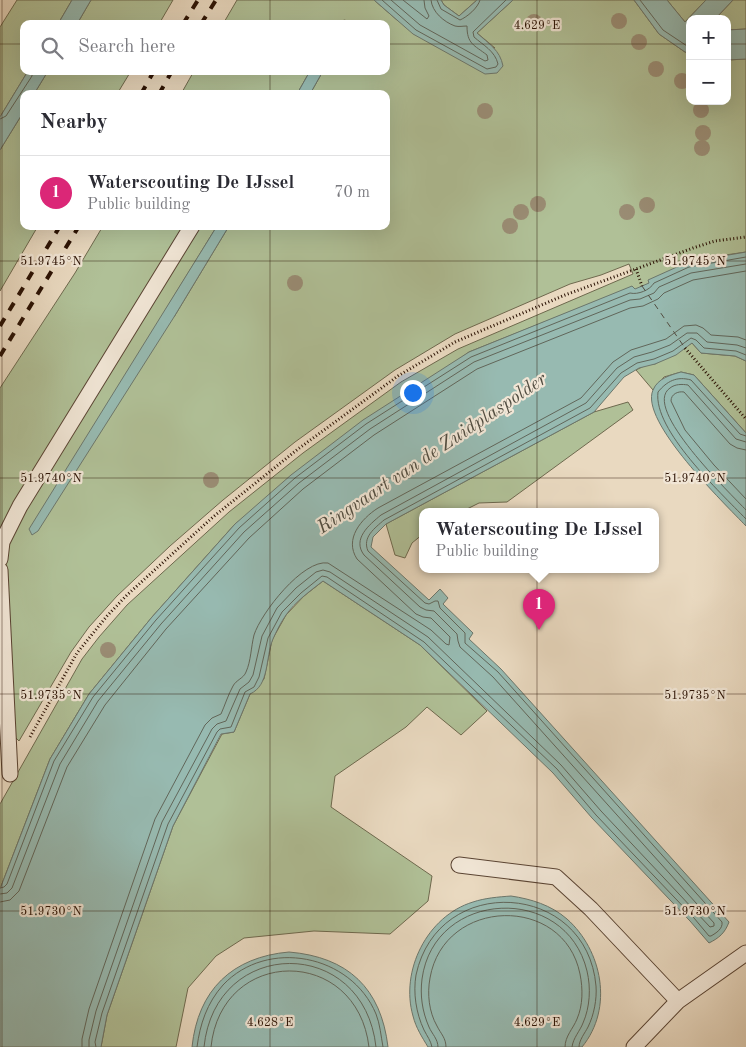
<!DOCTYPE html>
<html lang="en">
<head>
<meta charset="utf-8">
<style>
  :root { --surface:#fff; --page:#f2f2f3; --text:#2b2b33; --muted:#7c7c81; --line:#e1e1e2; --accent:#db2777 }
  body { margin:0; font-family:"Old Standard TT",serif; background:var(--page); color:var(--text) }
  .controls { position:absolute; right:15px; top:15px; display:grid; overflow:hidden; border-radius:10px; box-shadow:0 5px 20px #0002 }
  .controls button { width:45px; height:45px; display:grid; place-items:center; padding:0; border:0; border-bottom:1px solid var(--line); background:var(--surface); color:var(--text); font:25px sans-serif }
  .you { position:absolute; left:412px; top:392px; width:18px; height:18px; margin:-12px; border:4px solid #fff; border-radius:50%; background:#1a73e8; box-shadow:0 0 0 8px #1a73e833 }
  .badge { display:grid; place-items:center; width:32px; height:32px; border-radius:50%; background:var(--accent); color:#fff; font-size:16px; font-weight:700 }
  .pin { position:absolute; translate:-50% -41px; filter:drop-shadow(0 1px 2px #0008) }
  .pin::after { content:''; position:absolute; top:26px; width:18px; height:15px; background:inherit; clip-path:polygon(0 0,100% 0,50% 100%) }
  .popup { position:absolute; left:419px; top:508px; width:240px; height:65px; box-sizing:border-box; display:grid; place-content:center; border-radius:10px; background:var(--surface); filter:drop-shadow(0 1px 4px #0005); font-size:16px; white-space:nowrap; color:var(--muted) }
  .popup b { font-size:19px; color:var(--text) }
  .popup::after { content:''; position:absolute; left:50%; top:100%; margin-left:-10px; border:10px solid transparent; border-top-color:var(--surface) }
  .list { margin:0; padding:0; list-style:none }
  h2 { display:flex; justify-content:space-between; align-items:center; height:65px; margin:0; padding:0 20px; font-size:21px }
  h2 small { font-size:16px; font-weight:400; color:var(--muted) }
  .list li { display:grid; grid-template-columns:32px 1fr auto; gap:15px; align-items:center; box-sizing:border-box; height:75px; padding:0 20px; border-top:1px solid var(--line) }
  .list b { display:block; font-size:19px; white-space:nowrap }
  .list p { margin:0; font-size:16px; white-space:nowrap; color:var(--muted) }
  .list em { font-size:16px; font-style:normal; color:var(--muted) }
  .icon { flex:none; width:28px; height:28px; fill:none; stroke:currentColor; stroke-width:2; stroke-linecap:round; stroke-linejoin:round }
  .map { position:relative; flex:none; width:746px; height:1047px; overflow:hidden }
  .search { position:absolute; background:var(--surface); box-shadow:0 5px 20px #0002; left:20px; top:20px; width:370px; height:55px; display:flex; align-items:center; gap:12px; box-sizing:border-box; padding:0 18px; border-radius:10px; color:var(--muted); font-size:19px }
  .panel { position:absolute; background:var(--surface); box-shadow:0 5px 20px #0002; left:20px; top:90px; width:370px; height:140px; border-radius:10px }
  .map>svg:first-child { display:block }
</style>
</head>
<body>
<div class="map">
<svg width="746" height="1047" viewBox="0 0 746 1047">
  <rect width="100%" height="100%" fill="#e9d9c0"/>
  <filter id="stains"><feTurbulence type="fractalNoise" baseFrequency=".004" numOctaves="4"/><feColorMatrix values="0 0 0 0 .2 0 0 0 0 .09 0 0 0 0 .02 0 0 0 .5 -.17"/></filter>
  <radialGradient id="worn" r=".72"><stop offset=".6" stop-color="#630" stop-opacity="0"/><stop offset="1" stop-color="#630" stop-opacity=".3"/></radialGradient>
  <path fill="#b0c097" stroke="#6e694e" d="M17,0H72L58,24H24V71H28L0,117V27Z
    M91,0H173L159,24H77Z
    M237,0H374L397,20L495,48L477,33L513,0H634L659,34L685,52L690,53V101H727V60L746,59V252L705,258L635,290L632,287L469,352L235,524L152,617L89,694L50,759L0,889V804L82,659L99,637L127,605L229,512L303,453L401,382L458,349L633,274L629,264L601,275L570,284L455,334L395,370L295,442L223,500L170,546L117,596L89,627L71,652L19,741L14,736L6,563L0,534V388L75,273L103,226H217L166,309L174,317L229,226H386V94H310L323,71H386V24H348V21L344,20L339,24H223Z
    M441,0H477L459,16L444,5Z
    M667,0H706L685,22Z
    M733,0H746V29L727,30V19H715Z
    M48,71H131L117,94H34Z
    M194,71H310L297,94H181Z
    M24,111V226H38L0,291V150Z
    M692,343L701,353L735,356L746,361V433L694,375L681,372L664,377L653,390L636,370L648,364H655Z
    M628,402L633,410L507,502L479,503L463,511H423V534L412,543L405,558L395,555L386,524L594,412Z
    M323,581L420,645L487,711L461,735L427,707L406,727L335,776L331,807L432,876L428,901L390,934L314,931L244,938L216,956L188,988L176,1047H101L107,1015L173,826L222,734L234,732L250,694L264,679L272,640L286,615L304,596Z"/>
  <path fill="#97bab1" stroke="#6c776c" d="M72,0H91L77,24H58Z
    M374,0H441L444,5L459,16L477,0H513L477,33C489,44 500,50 503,66L497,73L485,74L413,34Z
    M634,0H667L685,22L706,0H733L715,19H690V53L685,52L659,34Z
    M746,29V59L727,60V30Z
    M28,71H48L34,94H24V111L0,150V117Z
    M310,71H323L310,94H297Z
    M217,226H229L174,317L38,531L32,535L29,529Z
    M746,252V361L735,356L701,353L692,343L676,355L655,364L639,368L624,377L594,412L386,524L373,537L371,547L429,600L440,589L448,598L443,604L473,633L469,639L501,669L729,922C725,933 719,938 709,943L690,921L592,818L553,773L420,645L323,581C310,591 295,602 286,615C281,622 276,632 273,639C265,658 270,685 250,694L234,732L221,734L173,826L107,1015L101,1047H0V889L50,759L89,694L152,617L235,524L291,475L363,420L469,352L632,286L635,289L649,283L648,280L688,262Z
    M681,372L694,375L746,433V526C725,504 639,421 653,390C658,378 671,375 681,372Z
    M511,896C531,899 551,905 567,919C602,950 614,1008 582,1047H428C422,1037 416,1028 413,1016C400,971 427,916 473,902C485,898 498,897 511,896Z
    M289,952C348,957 381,988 388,1047H192C198,990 232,957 289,952Z"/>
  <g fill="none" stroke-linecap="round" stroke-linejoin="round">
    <path stroke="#61665a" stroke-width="1" d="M382,0L416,30L487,69L496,67L498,64C495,51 483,45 474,37L473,32L506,0
      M391,0L420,25L485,61L488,60L487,55C474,45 467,44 467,26C463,26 459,27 455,26C444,22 432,12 431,0
      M403,0L427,19L429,16L425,8L424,0
      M437,0L441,9L460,20C467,17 478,8 480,0
      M640,0L663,30L690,48
      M0,119L6,116L32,76V71
      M746,436L740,434L691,380C677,376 667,381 658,392C653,430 720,492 746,519
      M746,442L736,439L688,385C682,384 675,384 670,388C641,408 731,494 746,510
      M746,450L737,448L730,444L684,392C678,391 671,394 671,401L685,430L714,465L746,499
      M0,888L4,887L7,884L54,761L93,697L156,620L239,528L295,478L366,424L471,357L630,293C638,295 650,290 654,283L689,267L746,257
      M0,894L7,893L12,888L60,764L98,701L161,624L244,532L299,483L370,429L474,362L630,300L640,299L654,293L659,287L691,273L746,264
      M0,902L10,900L19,891L67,767L105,705L166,629L249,538L303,489L374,435L477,369L630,308L643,306L658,299L664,293L693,280L746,271
      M82,1047V1039L89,1009L155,819L205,725L212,718L221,714C225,705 228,695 233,686C236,680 244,678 246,672C251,661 251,647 254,635C261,613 303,559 328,563L431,630L446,644L449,645L450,637L431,618L423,617L416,614L357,559C344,539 361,519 378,508L581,398L613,362L631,350L666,339L684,326L696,325L703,328L711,335L738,337L746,340
      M89,1047V1040L96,1011L162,822L212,729L217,724L226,721L240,689L249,682L253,675L262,636L277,608L296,588L316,572L323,570L330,572L428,637L561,765L601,811L710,927L714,926V923L493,677L460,647L458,641L457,634L434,611L426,610L420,607L364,555C352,539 369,525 381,515L586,403L617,368L634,357L652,352L670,345L687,333H697L707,342L737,345L746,348
      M96,1047L95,1042L102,1013L168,824L217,732L220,729L231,727L245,692L254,687L259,677L268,638L282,612L301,593L322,576L327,577L424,642L557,769L596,815L694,918L709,936H711C716,933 723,929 722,922L498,672L465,643V633L440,608L438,601H435L429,604L425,603L368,551C362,537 375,528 384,520L590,408L621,373L637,363L654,359L673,351L691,338L696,340L704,348L736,351L746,355
      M197,1047C200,1024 207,1003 223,985C267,938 351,954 376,1014C380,1024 381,1036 383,1047
      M204,1047C215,936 364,935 376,1047
      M211,1047C221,946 357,945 369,1047
      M432,1047C431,1041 427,1036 424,1030C416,1013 413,993 416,975C438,872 587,881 596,986C597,999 594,1015 588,1027C585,1033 579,1040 579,1047
      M438,1047C438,1039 432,1034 429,1027C422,1011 420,995 422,979C434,889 566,883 587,971C591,988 590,1007 583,1023C580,1031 573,1038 572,1047
      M446,1047C446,1038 441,1034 437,1026C429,1012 427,994 430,978C444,897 564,894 580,974C583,989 583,1005 577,1019C573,1029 565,1036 565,1047"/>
    <path stroke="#514d41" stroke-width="1" stroke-dasharray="6 5" stroke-linecap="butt" d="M642,286L685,348"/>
    <defs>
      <path id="service" d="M0,559L2,542L20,506L192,226
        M0,570L10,774
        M459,865L556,877L591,909L678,1001
        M634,1047L678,1001L746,953"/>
    </defs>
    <use href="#service" stroke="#5a4433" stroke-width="17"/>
    <path stroke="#2b1204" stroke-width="3" stroke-dasharray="1 2.5" stroke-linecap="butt" d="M636,269L642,286
      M685,348L746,419
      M30,737L77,653L107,616L127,595L213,517L298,449L398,376L455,342L565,295L693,248L715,241L746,237"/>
    <use href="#service" stroke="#f1e6d6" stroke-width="15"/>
    <path stroke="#2b1204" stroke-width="4" stroke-dasharray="9 9" stroke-linecap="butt" d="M183,24L198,0
      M201,24L216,0
      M141,94L154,71
      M159,94L172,71
      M0,326L60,226
      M0,356L79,226"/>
  </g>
  <g fill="#9a8d75">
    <circle cx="619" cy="21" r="8"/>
    <circle cx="534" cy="22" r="8"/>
    <circle cx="639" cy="42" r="8"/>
    <circle cx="656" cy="69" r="8"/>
    <circle cx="682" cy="81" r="8"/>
    <circle cx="701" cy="110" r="8"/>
    <circle cx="485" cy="111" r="8"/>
    <circle cx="703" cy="133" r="8"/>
    <circle cx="702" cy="148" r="8"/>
    <circle cx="538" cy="204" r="8"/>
    <circle cx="647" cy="205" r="8"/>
    <circle cx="521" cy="212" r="8"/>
    <circle cx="627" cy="212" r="8"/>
    <circle cx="510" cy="226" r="8"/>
    <circle cx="295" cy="283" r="8"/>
    <circle cx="211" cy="480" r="8"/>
    <circle cx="108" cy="650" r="8"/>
  </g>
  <path fill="none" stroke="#2b1204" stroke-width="1" stroke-opacity="0.45" d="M2,0V1047M270,0V24M537,0V1047M0,44H24M386,44H690M727,44H746M270,71V94M270,226V1047M0,261H746M0,478H746M0,694H746M0,911H746"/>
  <g text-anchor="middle" stroke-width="4.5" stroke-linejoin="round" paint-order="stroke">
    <g font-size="19" font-style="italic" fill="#514d41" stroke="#f1e6d6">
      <text transform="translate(431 452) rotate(-34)" y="7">Ringvaart van de Zuidplaspolder</text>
    </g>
  </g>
  <g font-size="12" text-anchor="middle" fill="#2b1204" stroke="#f1e6d6" stroke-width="4.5" stroke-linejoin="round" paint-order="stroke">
    <text x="537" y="29">4.629°E</text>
    <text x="51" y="265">51.9745°N</text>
    <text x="695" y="265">51.9745°N</text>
    <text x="51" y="482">51.9740°N</text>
    <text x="695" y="482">51.9740°N</text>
    <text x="51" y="699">51.9735°N</text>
    <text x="695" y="699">51.9735°N</text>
    <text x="51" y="915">51.9730°N</text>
    <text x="695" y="915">51.9730°N</text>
    <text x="270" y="1026">4.628°E</text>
    <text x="537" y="1026">4.629°E</text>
  </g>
  <rect width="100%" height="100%" filter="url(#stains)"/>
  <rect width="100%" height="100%" fill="url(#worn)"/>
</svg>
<div class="controls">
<button>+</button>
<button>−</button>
</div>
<div class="you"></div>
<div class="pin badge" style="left:539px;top:630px">1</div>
<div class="popup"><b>Waterscouting De IJssel</b>Public building</div>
<div class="search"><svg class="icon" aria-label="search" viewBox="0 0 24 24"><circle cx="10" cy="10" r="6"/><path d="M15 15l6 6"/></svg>Search here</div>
<section class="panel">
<h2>Nearby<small></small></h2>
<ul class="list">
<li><span class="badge">1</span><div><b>Waterscouting De IJssel</b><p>Public building</p></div><em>70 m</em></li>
</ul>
</section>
</div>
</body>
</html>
